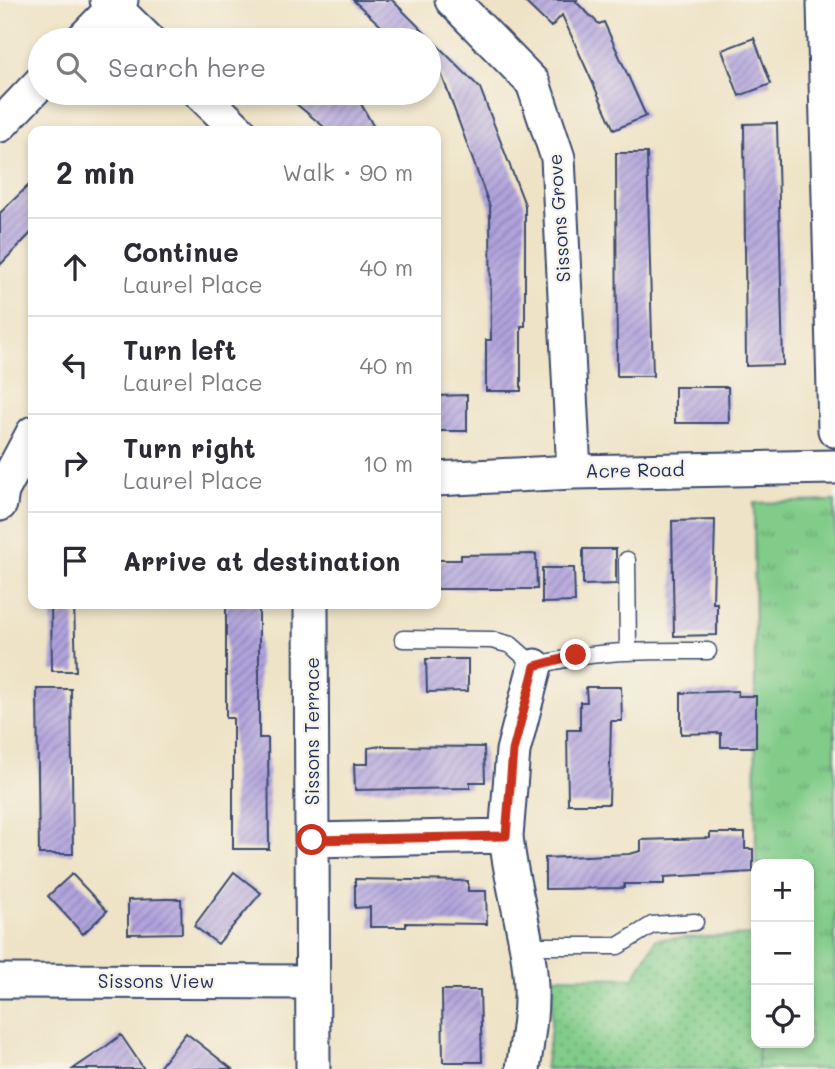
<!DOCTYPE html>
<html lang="en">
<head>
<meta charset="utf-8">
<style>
  :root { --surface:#fff; --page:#f7f7f7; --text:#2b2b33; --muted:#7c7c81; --line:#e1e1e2 }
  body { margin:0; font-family:Mali,sans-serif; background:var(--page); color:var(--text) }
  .controls { position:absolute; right:21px; bottom:21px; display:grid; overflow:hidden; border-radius:14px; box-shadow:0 4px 10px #0003 }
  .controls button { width:63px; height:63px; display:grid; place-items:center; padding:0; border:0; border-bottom:2px solid var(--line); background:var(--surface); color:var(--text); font:35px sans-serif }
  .stop { position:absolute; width:21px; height:21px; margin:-16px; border:5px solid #c8321e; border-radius:50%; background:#fff }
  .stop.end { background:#c8321e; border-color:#fff; box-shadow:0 2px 7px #0008 }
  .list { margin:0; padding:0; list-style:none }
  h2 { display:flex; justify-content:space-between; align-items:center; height:91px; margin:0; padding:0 28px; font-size:30px }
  h2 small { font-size:23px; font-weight:400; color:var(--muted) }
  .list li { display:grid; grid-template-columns:46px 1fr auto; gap:21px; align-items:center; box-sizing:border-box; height:98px; padding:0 28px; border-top:2px solid var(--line) }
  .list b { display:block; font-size:26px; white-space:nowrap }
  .list p { margin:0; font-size:23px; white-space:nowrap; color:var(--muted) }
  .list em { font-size:23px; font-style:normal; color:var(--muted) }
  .icon { flex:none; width:38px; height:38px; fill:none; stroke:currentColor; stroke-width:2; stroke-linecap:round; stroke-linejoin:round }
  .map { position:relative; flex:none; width:835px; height:1069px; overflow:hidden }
  .search { position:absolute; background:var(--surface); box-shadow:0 4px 10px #0003; left:28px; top:28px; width:413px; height:77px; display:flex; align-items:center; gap:18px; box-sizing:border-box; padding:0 24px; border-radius:38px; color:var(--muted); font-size:26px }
  .panel { position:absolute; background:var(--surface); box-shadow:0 4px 10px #0003; left:28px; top:126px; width:413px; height:483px; border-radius:14px }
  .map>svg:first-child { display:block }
</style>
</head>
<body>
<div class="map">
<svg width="835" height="1069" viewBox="0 0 835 1069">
  <defs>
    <pattern id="grass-dots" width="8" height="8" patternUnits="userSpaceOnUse" patternTransform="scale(1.75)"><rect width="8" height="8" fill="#81cc89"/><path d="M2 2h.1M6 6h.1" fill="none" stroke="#69a673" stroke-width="1.8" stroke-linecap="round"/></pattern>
    <pattern id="park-tufts" width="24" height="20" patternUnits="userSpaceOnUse" patternTransform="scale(1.75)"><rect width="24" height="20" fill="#81cc89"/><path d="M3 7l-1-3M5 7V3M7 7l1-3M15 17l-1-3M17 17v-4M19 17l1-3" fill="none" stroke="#69a673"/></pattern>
    <pattern id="building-hatch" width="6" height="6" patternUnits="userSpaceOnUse" patternTransform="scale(1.75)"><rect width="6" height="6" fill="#b0a2dc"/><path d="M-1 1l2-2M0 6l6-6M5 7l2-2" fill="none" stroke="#8e84b6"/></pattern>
  </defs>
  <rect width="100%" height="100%" fill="#f7f3e8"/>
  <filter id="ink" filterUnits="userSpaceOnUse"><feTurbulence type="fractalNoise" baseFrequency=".0143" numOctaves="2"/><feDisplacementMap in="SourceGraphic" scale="14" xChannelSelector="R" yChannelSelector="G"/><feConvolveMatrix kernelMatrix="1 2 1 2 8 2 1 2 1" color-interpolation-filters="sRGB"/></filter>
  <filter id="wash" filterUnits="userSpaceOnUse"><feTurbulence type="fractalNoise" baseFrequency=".00686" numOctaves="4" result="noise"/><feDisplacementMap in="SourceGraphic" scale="28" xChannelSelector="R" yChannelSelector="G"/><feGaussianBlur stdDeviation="1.57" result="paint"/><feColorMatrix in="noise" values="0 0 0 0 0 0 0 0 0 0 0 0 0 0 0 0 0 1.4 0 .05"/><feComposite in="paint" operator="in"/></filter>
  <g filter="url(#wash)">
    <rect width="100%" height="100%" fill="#eee3c6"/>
    <path fill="url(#grass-dots)" stroke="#4e7e74" stroke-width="2" d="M756,935L758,1069H545L551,1029L553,977L634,978L656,939Z"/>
    <path fill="url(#park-tufts)" stroke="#4e7e74" stroke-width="2" d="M835,501V1069H758V1043H809V864H756L754,503Z"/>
    <g id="blocks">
      <path fill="url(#building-hatch)" d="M353,0H392L480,88L525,205V326H521V391H486V340H491L490,207L429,40H396Z
        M523,0H577L576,2L599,24L604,22L646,116L614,130L562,15L551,27Z
        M754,38L771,84L739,96L722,50Z
        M283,93H355L376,131H329Z
        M777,123L783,365L746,366L744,124Z
        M616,153H647L653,376H617Z
        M33,181V231L0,265V213Z
        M675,387H728L729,423H675Z
        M467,395V431H436V396Z
        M715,520L713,603H717V635L674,636L672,521Z
        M583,549H616V584L583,585Z
        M536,554L537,589H436V560H461V555Z
        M542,568H574L575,602L542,603Z
        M51,604H74L76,671H52Z
        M226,604H259V738H268L269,849H233V718H226Z
        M426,659H468V691L427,692Z
        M586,687H621L622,721H611L609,804H568L567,730H580V702H587Z
        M37,689H71L73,854H39Z
        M738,691V696H756V747H721V733L681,734V693Z
        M381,746L484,747L485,782H470V788L355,790L354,764H368V748Z
        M710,833H745V849H753V872L664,877V884H624V888L545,889V858L629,854L641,851V840L710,838Z
        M234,872L261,893L218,944L194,926Z
        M72,874L107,911L83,934L48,896Z
        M355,879L468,881V891H486L487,924L406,923V927H370V907L355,908Z
        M165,899H181L182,933L128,934V900Z
        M442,990H480L482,1062H443Z
        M186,1033L232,1069H158Z
        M121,1035L144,1069H73L104,1048Z"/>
    </g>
  </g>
  <g filter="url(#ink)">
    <use href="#blocks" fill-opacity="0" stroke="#3b4a6e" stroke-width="2"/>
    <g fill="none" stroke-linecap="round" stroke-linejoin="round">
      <defs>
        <path id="service" d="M627,560L628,650
          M403,639L492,640L511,645L535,666C595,649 646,651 708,651
          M526,946H618L652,925L695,922"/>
        <path id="minor" d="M107,0L148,40
          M452,0L533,83L558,158L574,472
          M824,3L835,430
          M82,40L121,0
          M200,93L239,131
          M0,125L40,83
          M436,479L574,472L835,467
          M0,504L2,491L33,433
          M311,604L313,1069
          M506,836C511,887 529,936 531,987C532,1015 527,1042 523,1069
          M312,840L506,836L513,751L535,666
          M0,981L312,982"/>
      </defs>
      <use href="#service" stroke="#3b4a6e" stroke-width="19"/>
      <use href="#minor" stroke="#3b4a6e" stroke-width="37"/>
      <use href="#service" stroke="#fff" stroke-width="16"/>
      <use href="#minor" stroke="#fff" stroke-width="33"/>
    </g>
  </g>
  <g fill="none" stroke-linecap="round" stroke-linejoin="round" filter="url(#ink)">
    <path stroke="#c8321e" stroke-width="9" d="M312,840L506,836L513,751L535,666L576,655"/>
  </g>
  <g text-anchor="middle" stroke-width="5" stroke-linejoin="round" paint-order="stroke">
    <g font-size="19" fill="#1b2f5e" stroke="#f7f3e8">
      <text transform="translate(559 218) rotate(-94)" y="7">Sissons Grove</text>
      <text transform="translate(635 470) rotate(-1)" y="7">Acre Road</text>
      <text transform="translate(312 731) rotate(-90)" y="7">Sissons Terrace</text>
      <text x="156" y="988">Sissons View</text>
    </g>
  </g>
</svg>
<div class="controls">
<button>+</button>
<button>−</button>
<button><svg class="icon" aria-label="locate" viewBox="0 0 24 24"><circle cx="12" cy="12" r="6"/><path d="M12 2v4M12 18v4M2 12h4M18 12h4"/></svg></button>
</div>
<div class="stop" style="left:312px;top:840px"></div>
<div class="stop end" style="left:576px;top:655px"></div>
<div class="search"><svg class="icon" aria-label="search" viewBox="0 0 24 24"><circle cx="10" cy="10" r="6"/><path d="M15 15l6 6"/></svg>Search here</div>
<section class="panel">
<h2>2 min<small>Walk · 90 m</small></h2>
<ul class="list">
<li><svg class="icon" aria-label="ahead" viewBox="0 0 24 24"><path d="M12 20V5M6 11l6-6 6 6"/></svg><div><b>Continue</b><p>Laurel Place</p></div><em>40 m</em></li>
<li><svg class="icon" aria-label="left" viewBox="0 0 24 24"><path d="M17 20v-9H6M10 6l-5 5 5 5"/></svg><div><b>Turn left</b><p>Laurel Place</p></div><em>40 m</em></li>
<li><svg class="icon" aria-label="right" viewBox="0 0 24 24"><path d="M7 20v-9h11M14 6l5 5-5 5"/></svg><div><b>Turn right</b><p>Laurel Place</p></div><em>10 m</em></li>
<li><svg class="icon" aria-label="arrive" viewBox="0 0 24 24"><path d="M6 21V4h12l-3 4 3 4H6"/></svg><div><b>Arrive at destination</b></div></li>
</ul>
</section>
</div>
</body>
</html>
